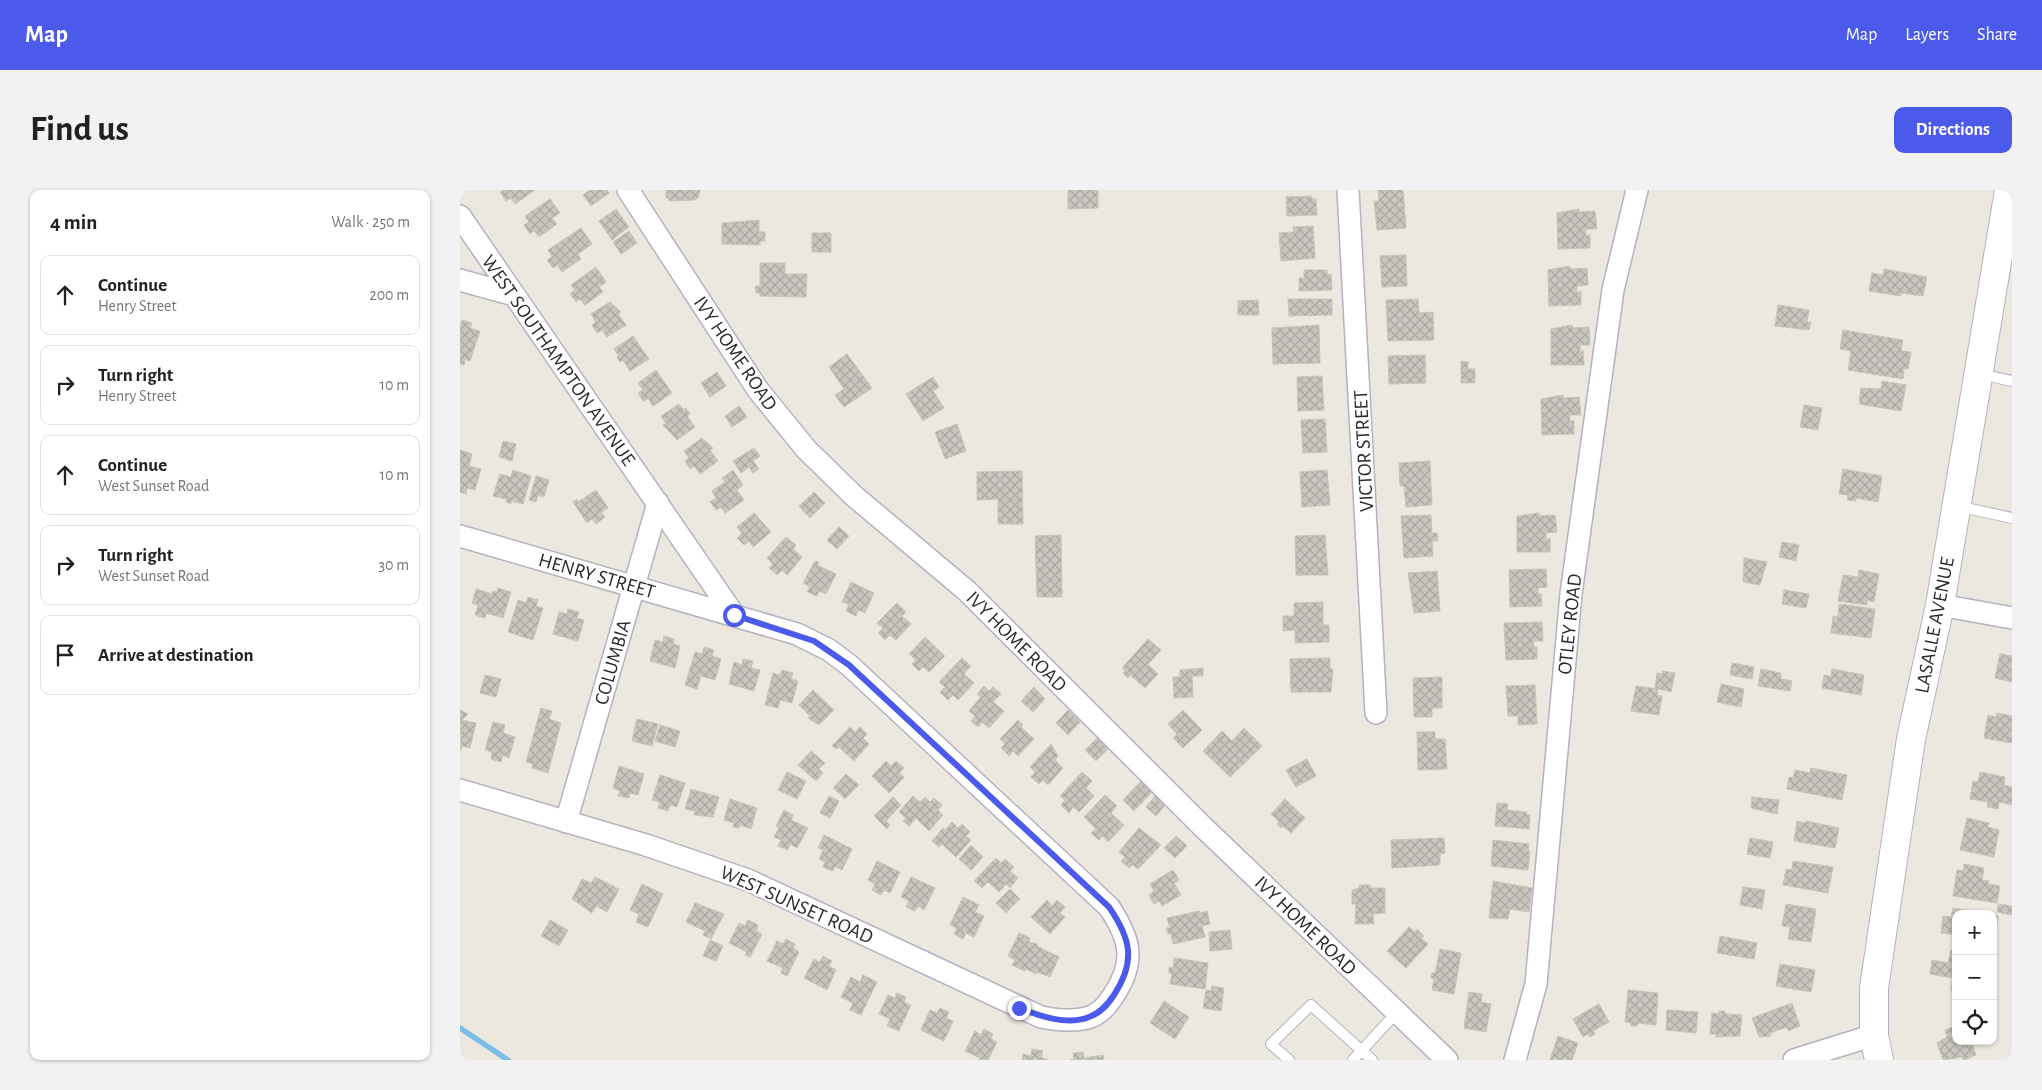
<!DOCTYPE html>
<html lang="en">
<head>
<meta charset="utf-8">
<style>
  :root { --surface:#fff; --page:#f2f2f2; --text:#202124; --muted:#757577; --line:#e0e0e0; --accent:#4c5aec }
  body { margin:0; font-family:"Alegreya Sans",sans-serif; background:var(--page); color:var(--text) }
  .controls { position:absolute; right:15px; bottom:15px; display:grid; overflow:hidden; border-radius:10px; box-shadow:0 1px 4px #0004 }
  .controls button { width:45px; height:45px; display:grid; place-items:center; padding:0; border:0; border-bottom:1px solid var(--line); background:var(--surface); color:var(--text); font:25px sans-serif }
  .stop { position:absolute; width:15px; height:15px; margin:-11px; border:4px solid #4c5aec; border-radius:50%; background:#fff }
  .stop.end { background:#4c5aec; border-color:#fff; box-shadow:0 1px 5px #0008 }
  .list { margin:0; padding:0; list-style:none }
  h2 { display:flex; justify-content:space-between; align-items:center; height:65px; margin:0; padding:0 20px; font-size:21px }
  h2 small { font-size:16px; font-weight:400; color:var(--muted) }
  .list li { display:grid; grid-template-columns:32px 1fr auto; gap:15px; align-items:center; box-sizing:border-box; height:80px; margin:0 10px 10px; padding:0 10px; border:1px solid var(--line); border-radius:10px }
  .list b { display:block; font-size:19px; white-space:nowrap }
  .list p { margin:0; font-size:16px; white-space:nowrap; color:var(--muted) }
  .list em { font-size:16px; font-style:normal; color:var(--muted) }
  .icon { flex:none; width:28px; height:28px; fill:none; stroke:currentColor; stroke-width:2; stroke-linecap:round; stroke-linejoin:round }
  .map { position:relative; flex:none; width:1552px; height:870px; overflow:hidden; border-radius:10px }
  header { display:flex; align-items:center; gap:30px; box-sizing:border-box; height:70px; padding:0 25px; background:var(--accent); color:#fff }
  header strong { font-size:24px }
  nav { display:flex; gap:28px; margin-inline-start:auto; font-size:18px }
  .intro { display:flex; align-items:center; justify-content:space-between; box-sizing:border-box; height:120px; padding:0 30px }
  h1 { margin:0; font-size:35px }
  .button { padding:12px 22px; border-radius:10px; background:var(--accent); color:#fff; font-size:18px; font-weight:700 }
  main { display:flex; gap:30px; padding:0 30px }
  aside { flex:1; background:var(--surface); border-radius:10px; box-shadow:0 1px 4px #0004 }
  .map>svg:first-child { display:block }
</style>
</head>
<body>
<header>
<strong>Map</strong>
<nav><a>Map</a><a>Layers</a><a>Share</a></nav>
</header>
<div class="intro"><h1>Find us</h1><a class="button">Directions</a></div>
<main>
<aside>
<h2>4 min<small>Walk · 250 m</small></h2>
<ul class="list">
<li><svg class="icon" aria-label="ahead" viewBox="0 0 24 24"><path d="M12 20V5M6 11l6-6 6 6"/></svg><div><b>Continue</b><p>Henry Street</p></div><em>200 m</em></li>
<li><svg class="icon" aria-label="right" viewBox="0 0 24 24"><path d="M7 20v-9h11M14 6l5 5-5 5"/></svg><div><b>Turn right</b><p>Henry Street</p></div><em>10 m</em></li>
<li><svg class="icon" aria-label="ahead" viewBox="0 0 24 24"><path d="M12 20V5M6 11l6-6 6 6"/></svg><div><b>Continue</b><p>West Sunset Road</p></div><em>10 m</em></li>
<li><svg class="icon" aria-label="right" viewBox="0 0 24 24"><path d="M7 20v-9h11M14 6l5 5-5 5"/></svg><div><b>Turn right</b><p>West Sunset Road</p></div><em>30 m</em></li>
<li><svg class="icon" aria-label="arrive" viewBox="0 0 24 24"><path d="M6 21V4h12l-3 4 3 4H6"/></svg><div><b>Arrive at destination</b></div></li>
</ul>
</aside>
<div class="map">
<svg width="1552" height="870" viewBox="0 0 1552 870">
  <defs>
    <pattern id="building-cross-hatch" width="8" height="8" patternUnits="userSpaceOnUse" patternTransform="scale(1.25)"><rect width="8" height="8" fill="#c8c4be"/><path d="M0 0l8 8M0 8l8-8" fill="none" stroke="#aca9a3"/></pattern>
  </defs>
  <rect width="100%" height="100%" fill="#ece8df"/>
  <g fill="none" stroke-linecap="round" stroke-linejoin="round">
    <path stroke="#7abee5" stroke-width="5.5" d="M0,838L48,870"/>
  </g>
  <path fill="url(#building-cross-hatch)" stroke="#c7c4b8" d="M43,0H75L55,14L51,8L46,11L40,2Z
    M130,0H147L149,3L131,16L123,5Z
    M206,0H240V1L238,8L234,10L209,11V8H206Z
    M608,0H638V18L608,19Z
    M918,0H943L946,38L917,40L914,11H919Z
    M852,6V9H856L857,25L827,26L826,7Z
    M90,9L100,23L92,28L97,34L79,47L74,41L70,44L64,35L69,32L65,26Z
    M156,19L169,37L152,50L139,31Z
    M1119,19V22L1135,21L1137,39H1126V46L1130,44V58L1098,59L1097,23Z
    M299,30V42H305V51H300V55L262,54V33Z
    M853,36L855,68L821,71L819,43L834,42L833,37Z
    M121,38L132,54L118,64L121,69L102,82L97,75L93,78L87,70L92,67L88,60Z
    M169,41L177,53L161,64L153,52Z
    M352,43H371V62H352Z
    M946,65L947,96L922,97L920,66Z
    M300,73H325V84H347L346,107L300,106V103H296L295,96H300Z
    M1110,76V79L1127,78L1128,95L1117,96V103L1121,101V115L1089,116L1088,80Z
    M136,77L146,92L139,97L143,102L125,115L120,109L116,112L110,104L115,100L111,95Z
    M1424,79L1467,87L1463,106L1441,103V106L1409,101L1412,83L1423,85Z
    M844,80H867V85L871,84L872,100L839,101V88H844Z
    M828,109H872V125L829,126Z
    M958,109L959,123L973,122L974,150L928,151L926,110Z
    M798,110L799,125H778V111Z
    M150,112L161,122L158,124L166,135L147,147L142,140L137,143L132,135L136,132L131,124Z
    M1318,115L1349,120L1347,132H1351L1349,140L1315,136Z
    M2,130L12,133L10,138L20,141L10,171L5,169L4,175L0,174V135Z
    M859,135L860,173L813,174L812,138Z
    M1112,135L1113,138L1129,137L1130,155H1120V163L1123,160L1124,175H1091V139Z
    M1383,140L1443,150L1441,161L1451,162L1448,179L1444,178L1443,189L1388,180L1391,161L1380,159Z
    M173,146L189,169L170,181L163,170L160,172L157,167L159,166L154,159Z
    M387,164L412,198L384,217L375,205L384,199L369,177Z
    M965,165L966,193L929,194L928,166Z
    M1001,171L1008,172V179H1015V193H1001Z
    M196,180L212,203L193,216L188,208L184,212L178,203L183,200L178,193Z
    M257,182L266,196L250,207L241,193Z
    M862,186L864,220L838,221L837,187Z
    M473,187L479,197L473,201L484,218L463,231L446,204Z
    M1422,191L1446,195L1441,221L1399,214L1401,198L1421,199Z
    M1103,205V208L1119,207L1121,225H1110V232L1114,230V244L1082,245L1081,209Z
    M219,214L224,220L226,218L230,224L227,226L235,237L217,250L203,235L206,234L201,226Z
    M1344,215L1362,218L1358,240L1340,237Z
    M279,216L287,227L272,237L265,226Z
    M865,229L867,262L843,263L841,230Z
    M497,234L506,261L485,269L475,242Z
    M242,248L253,258L250,260L258,271L240,284L234,276L230,279L225,271L229,268L224,261Z
    M43,251L56,254L52,271L39,267Z
    M294,258L300,266L293,271L299,279L293,283L289,277L281,283L273,271Z
    M0,260L12,264L9,276L21,279L15,300L7,298L6,304L0,302Z
    M970,271L972,315L946,317L944,296H940L939,273Z
    M1383,279L1422,286L1418,312L1396,308V311L1387,310L1388,305L1379,304Z
    M53,280L71,286L63,314L51,311V314L46,312V309L33,306L40,284L51,287Z
    M273,280L283,295L277,300L284,310L265,323L261,317L256,320L250,312L256,308L252,301L265,292L262,288Z
    M867,280L870,315L842,317L840,282Z
    M562,281L563,334H538V309L517,310V282Z
    M76,286L89,290L84,307L78,305L76,312L69,310Z
    M136,300L148,318L141,322L145,327L136,334L132,329L127,333L113,312L117,309L118,312Z
    M354,302L365,313L350,328L339,316Z
    M294,323L311,342L293,357L289,351L284,355L277,348L282,343L277,337Z
    M1079,323V326L1095,325L1097,342L1086,343V350L1090,348V362H1057V326Z
    M971,325L972,343H977L978,351H972L973,366L944,368L941,326Z
    M379,337L389,346L377,359L367,350Z
    M601,345L602,407H577L575,346Z
    M865,345L868,385H836L835,346Z
    M326,347L336,355L333,359L342,367L327,385L322,380L317,385L309,378L313,374L307,368Z
    M1322,352L1339,355L1336,371L1319,367Z
    M1284,368L1307,372L1300,395L1283,392Z
    M355,371L359,372L357,375L376,384L366,404L359,401L357,406L347,402L350,397L343,393Z
    M1086,379L1087,397L1078,398V404H1081L1082,416L1050,417L1049,380Z
    M1399,380L1419,384L1414,412L1407,410V415L1378,411L1383,385L1398,387Z
    M977,381L980,421L954,423L948,383Z
    M391,392L414,403L405,423L398,420L396,426L386,421L389,414L382,412Z
    M38,398L51,402L43,428L26,423L25,428L15,425L18,415L12,413L16,399L32,404L33,401L37,402Z
    M1324,400L1349,404L1346,418L1322,414Z
    M68,407L78,410L76,416L83,418L73,450L48,442L58,410L66,413Z
    M863,412V435H869V452L835,453V440L823,441V426H834V413Z
    M437,413L446,422L442,426L451,434L436,450L430,445L425,450L418,443L423,438L417,433Z
    M1379,414L1415,419L1411,448L1371,443L1373,426L1378,427Z
    M108,419L119,422L117,428L124,430L118,451L93,444L99,422L107,424Z
    M1082,432L1083,451H1073L1074,457H1077V469L1046,470L1044,433Z
    M204,446L214,449L213,454L220,456L215,478L190,471L195,450L203,452Z
    M465,447L485,466L469,482L463,477L459,481L452,474L456,470L449,464Z
    M688,449L701,460L688,474L698,484L685,498L670,485L668,488L663,483L665,481L662,478Z
    M244,457L254,460L252,466L261,469L255,490L241,486L237,499L225,495L235,462L242,464Z
    M1540,464L1552,466V492L1535,488Z
    M502,468L511,476L504,484L514,493L498,510L493,505L488,510L480,502L485,497L479,492Z
    M870,468V479H873L871,502H831L830,469Z
    M283,469L293,471L291,478L300,480L294,501L269,494L274,472L282,475Z
    M1272,473L1294,477L1292,489L1270,485Z
    M743,478V486H732L733,507L714,508L713,487H720V480Z
    M1301,479L1321,483V489L1332,491L1330,501L1298,496Z
    M1372,479L1404,485L1401,505L1362,498L1364,485L1371,486Z
    M322,480L333,483L331,489L338,491L332,513L320,510L318,518L305,515L313,483L320,485Z
    M1203,481L1215,483L1211,502L1195,498L1197,483L1202,484Z
    M25,485L41,489L36,507L20,503Z
    M982,487V518H972V527H954L953,488Z
    M1261,494L1284,499L1281,517L1257,512Z
    M1075,495L1077,534L1058,535V526H1048L1046,496Z
    M524,496L529,501L533,497L541,504L533,512L544,521L529,538L522,532L518,537L511,531L515,526L509,521L521,507L517,504Z
    M1176,496L1198,499L1197,505L1202,506L1199,525L1171,521Z
    M574,497L585,509L573,522L561,511Z
    M353,500L374,520L359,535L348,528L350,526L339,515Z
    M81,518L92,521L89,529L101,533L88,583L72,578L73,574L66,572Z
    M0,520L8,524L2,530L16,533L10,558L2,556L1,560Z
    M608,520L620,532L608,545L596,533Z
    M723,520L742,540L723,558L713,548L717,544L708,534Z
    M1537,523L1552,526V553L1524,548L1528,525L1536,527Z
    M177,529L198,534L192,556L172,551Z
    M558,530L563,535L561,537L574,549L558,566L553,561L549,566L541,558L545,554L540,549Z
    M33,532L45,535L43,543L55,547L49,568L43,565L41,572L31,569L32,562L25,560Z
    M200,535L220,541L215,557L195,551Z
    M390,537L395,542L400,537L407,544L403,548L409,554L394,571L379,557L376,559L372,556Z
    M784,538L802,556L770,587L743,561L762,541L772,551Z
    M957,542H975V549H985L987,579L958,580Z
    M637,548L648,559L636,571L625,560Z
    M591,554L598,566L595,570L603,578L588,595L583,590L579,594L571,587L575,582L570,577Z
    M351,561L365,573L359,579L363,583L356,591L338,575Z
    M847,569L856,586L836,597L826,580Z
    M426,571L431,576L436,571L444,578L439,583L444,587L429,603L412,586Z
    M159,576L184,584L178,605L170,603L169,608L158,606L160,601L153,598Z
    M1351,578L1387,585L1382,610L1327,599L1329,587L1333,588L1335,580L1350,583Z
    M327,582L346,591L337,609L318,600Z
    M622,582L632,591L626,598L634,606L619,622L613,617L609,623L601,615L605,610L600,606Z
    M1520,582L1545,587L1544,595L1552,597V615L1539,612L1538,619L1527,617L1528,612L1510,609L1513,591L1518,592Z
    M386,584L399,595L385,609L373,598Z
    M200,585L225,593L217,617L210,615L208,621L198,618L200,612L192,610Z
    M681,591L693,601L674,621L663,610Z
    M231,599L259,607L253,627L234,625L235,621L225,619Z
    M697,604L707,613L696,626L686,617Z
    M645,605L657,616L651,623L664,635L648,652L643,646L639,650L631,643L636,639L624,627Z
    M369,606L379,611L370,628L360,623Z
    M453,606L460,612L465,607L470,612L474,608L482,615L478,620L483,625L469,641L456,628L449,636L443,631L446,628L439,622Z
    M433,607L441,615L426,631L430,635L427,639L414,626Z
    M1292,607L1319,610L1317,624L1291,618Z
    M270,609L297,618L291,639L280,635L279,638L273,637L274,633L264,630Z
    M825,609L845,628L831,643L823,636L821,638L817,634L819,632L811,624Z
    M1037,613L1048,614L1047,620L1067,622L1066,624L1070,625L1069,639L1035,636Z
    M324,620L333,625L331,630L348,638L337,658L330,654L328,660L318,656L321,650L314,647L319,638L316,636Z
    M1507,628L1529,633L1528,637L1539,640L1534,667L1500,660Z
    M1337,631L1345,633L1346,631L1379,638L1375,658L1334,651Z
    M492,632L498,638L502,634L510,642L506,646L511,650L496,667L482,654L479,657L472,651L483,638L485,640Z
    M679,638L701,655L678,679L673,675L669,678L661,671L665,667L659,662Z
    M364,645L392,659L382,680L375,676L373,681L363,677L365,672L359,669L363,660L358,658Z
    M716,646L727,656L715,668L704,658Z
    M984,648L985,663L980,664V675L932,678L931,650Z
    M1290,648L1313,652L1310,668L1287,664Z
    M1033,650L1069,654L1068,661H1070L1068,680L1031,676Z
    M511,655L523,667L511,680L499,669Z
    M536,668L541,673L545,669L554,677L550,681L558,688L550,698L546,694L539,702L528,692L522,698L514,691Z
    M417,671L440,682L430,703L424,700L421,705L412,700L415,694L408,690Z
    M1333,671L1373,677L1368,703L1323,695L1326,679L1332,680Z
    M1504,674L1524,678L1522,690L1529,691L1528,694L1540,696L1537,713L1493,706L1497,680L1503,681Z
    M713,680L719,690L714,693L721,705L702,716L699,711L694,714L689,705L694,701L690,694Z
    M135,687L159,699L147,722L136,716L132,723L112,709L122,689L131,693Z
    M451,687L475,698L464,720L458,716L455,721L446,717L449,711L441,707Z
    M1033,691L1072,698L1069,722L1050,719L1048,729L1029,728Z
    M182,694L203,704L188,737L176,732L179,724L170,720Z
    M899,695H910V698H925V723L913,724L914,734H895L896,714H892V700L899,698Z
    M1283,697L1305,700L1302,719L1280,715Z
    M550,699L560,709L546,723L536,713Z
    M503,707L519,715L515,722L524,726L514,747L506,743L503,749L494,744L497,738L490,735Z
    M587,710L592,716L597,710L605,717L600,723L605,727L590,744L571,727Z
    M235,713L264,724L251,749L243,745L245,741L226,732Z
    M1326,714L1356,719L1351,752L1328,749L1330,737L1322,736Z
    M1538,714L1552,716V725L1537,722Z
    M1493,718L1527,724H1496V745L1481,743L1483,726L1491,727Z
    M739,721L740,723L747,721L750,734L742,736L745,747L713,754L711,744H708L706,738H710L707,728Z
    M1533,725L1538,726L1534,752H1533Z
    M90,730L108,740L99,756L81,746Z
    M288,730L298,735L296,741L302,744L290,767L285,765L287,762L269,753L279,733L285,736Z
    M949,737L955,742L957,739L964,746L961,748L968,754L946,778L927,761Z
    M770,740L772,759L750,761L749,742Z
    M559,743L570,748L569,752L578,754L577,756L599,767L590,787L577,782L576,784L566,779L565,781L552,775L555,770L548,766Z
    M1260,746L1297,753L1294,769L1257,763Z
    M326,749L335,754L333,758L339,762L327,786L321,783L323,778L307,771L317,751L323,754Z
    M250,750L263,756L256,771L243,766Z
    M980,759L1001,763L994,804L972,800L974,789L971,788L972,783H975Z
    M1491,760L1496,761V801H1491L1493,788L1470,784L1472,770L1488,773Z
    M363,766L372,771L369,776L376,780L367,800L344,788L354,769L360,772Z
    M714,768L748,773L745,799L710,794L712,783H709V777L713,778Z
    M1320,774L1355,780L1351,802L1316,796Z
    M403,785L417,792L401,825L390,820L393,813L381,807L391,787L400,792Z
    M752,796L764,798L761,821L743,818L746,800L751,801Z
    M1168,800L1198,803L1196,835L1178,833L1177,836H1171V833L1165,832Z
    M1009,802L1022,804L1021,812L1031,814L1026,842L1004,838Z
    M437,803L446,807L444,812L451,815L439,841L427,836L430,829L419,824L428,805L435,808Z
    M704,811L729,827L715,849L690,833Z
    M1332,813L1340,836L1328,841L1327,837L1310,843L1311,846L1299,847L1292,828Z
    M1139,814L1149,832L1133,841L1135,844L1130,847L1128,844L1123,847L1113,829Z
    M480,818L489,822L486,828L493,831L484,851L461,840L470,820L477,823Z
    M1207,820L1238,822L1236,843L1206,840Z
    M1259,821H1265V824L1282,825L1280,846L1256,847V844H1250L1252,823L1259,824Z
    M1496,836V851H1511L1516,865L1504,870L1502,867L1483,870L1477,853L1487,847L1485,840Z
    M524,839L533,844L531,849L537,852L528,870H519L520,868L505,861L515,841L521,845Z
    M1098,846L1118,853L1112,870H1090Z
    M572,859L583,861L581,867L588,870H562L563,864L571,866Z
    M623,862L624,868L643,865L644,870H610L614,869L613,863Z"/>
  <g fill="none" stroke-linecap="round" stroke-linejoin="round">
    <defs>
      <path id="lane" d="M1520,184L1552,191
        M1497,316L1552,328
        M829,870L811,854L851,815L912,870
        M893,870L937,822"/>
      <path id="street" d="M168,0L298,200L346,259L394,306L507,401L743,637L987,870
        M888,0L916,523
        M0,26L274,425
        M0,90L54,105
        M0,346L337,444L369,460L389,475L649,717C671,750 676,772 653,806C647,816 639,825 627,828C612,832 596,830 581,827L288,690L186,655L0,600
        M1480,415L1552,428
        M106,632L198,313
        M1055,870L1076,794L1111,404L1153,100L1177,0
        M1334,870L1414,845"/>
      <path id="secondary" d="M1419,870L1414,845V798L1451,549L1480,415L1549,0"/>
    </defs>
    <use href="#lane" stroke="#b2b3be" stroke-width="12"/>
    <use href="#street" stroke="#b2b3be" stroke-width="24"/>
    <use href="#secondary" stroke="#b2b3be" stroke-width="30"/>
    <use href="#lane" stroke="#fff" stroke-width="10"/>
    <use href="#street" stroke="#fff" stroke-width="21"/>
    <use href="#secondary" stroke="#fff" stroke-width="28"/>
  </g>
  <g fill="none" stroke-linecap="round" stroke-linejoin="round">
    <path stroke="#4c5aec" stroke-width="6" d="M274,425L354,451L389,475L649,717C671,749 676,771 654,805C648,814 641,823 629,827C607,836 580,826 559,818"/>
  </g>
  <g text-anchor="middle" stroke-width="4.5" stroke-linejoin="round" paint-order="stroke">
    <g font-size="20" fill="#2b2b2b" stroke="#fff">
      <text transform="translate(276 163) rotate(56)" y="7">IVY HOME ROAD</text>
      <text transform="translate(99 170) rotate(55)" y="7">WEST SOUTHAMPTON AVENUE</text>
      <text transform="translate(903 261) rotate(-93)" y="7">VICTOR STREET</text>
      <text transform="translate(137 385) rotate(16)" y="7">HENRY STREET</text>
      <text transform="translate(1109 434) rotate(-84)" y="7">OTLEY ROAD</text>
      <text transform="translate(1474 435) rotate(-79)" y="7">LASALLE AVENUE</text>
      <text transform="translate(557 451) rotate(45)" y="7">IVY HOME ROAD</text>
      <text transform="translate(152 472) rotate(-74)" y="7">COLUMBIA</text>
      <text transform="translate(337 714) rotate(24)" y="7">WEST SUNSET ROAD</text>
      <text transform="translate(846 735) rotate(44)" y="7">IVY HOME ROAD</text>
    </g>
  </g>
</svg>
<div class="controls">
<button>+</button>
<button>−</button>
<button><svg class="icon" aria-label="locate" viewBox="0 0 24 24"><circle cx="12" cy="12" r="6"/><path d="M12 2v4M12 18v4M2 12h4M18 12h4"/></svg></button>
</div>
<div class="stop" style="left:274px;top:425px"></div>
<div class="stop end" style="left:559px;top:818px"></div>
</div>
</main>
</body>
</html>
